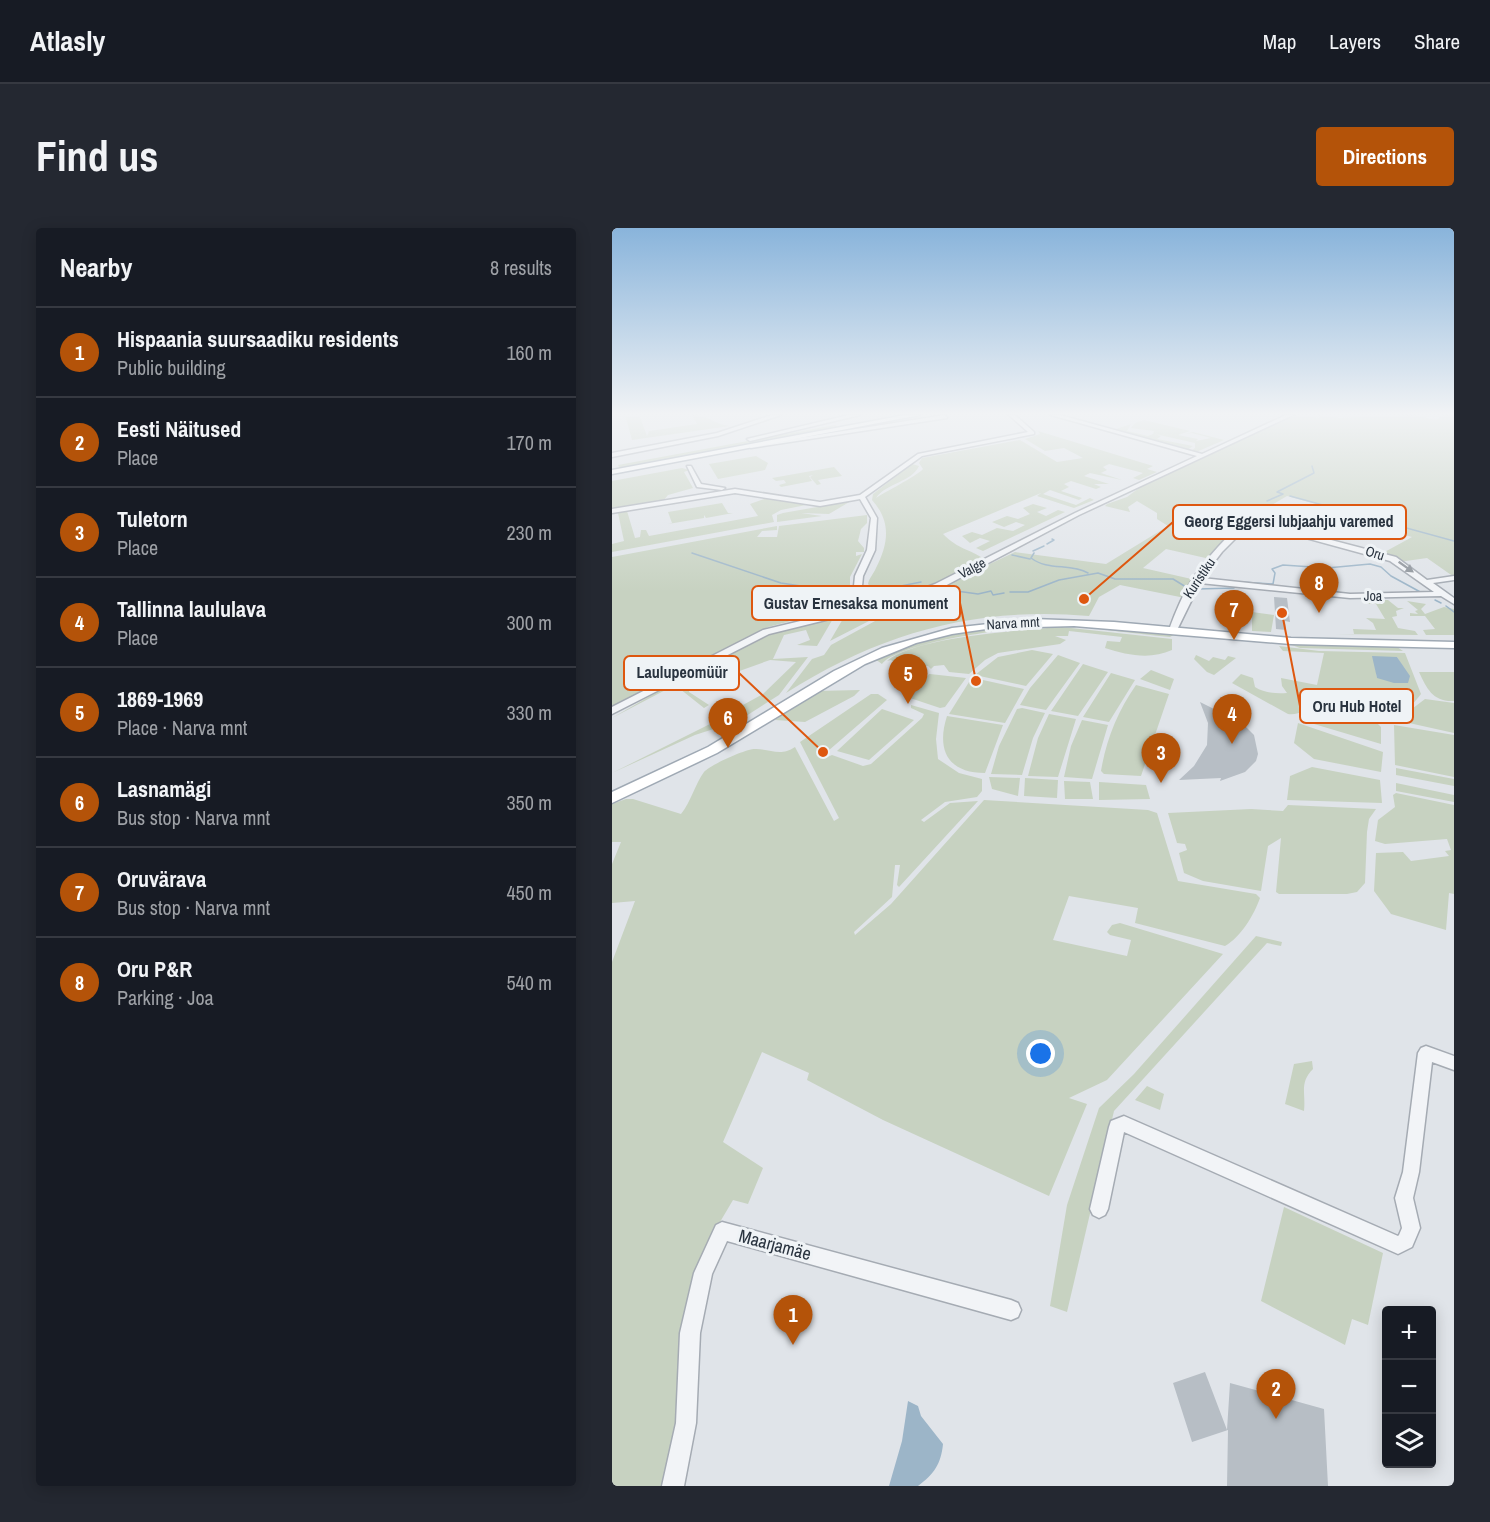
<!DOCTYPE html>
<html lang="en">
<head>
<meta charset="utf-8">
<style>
  :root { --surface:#171b24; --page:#242831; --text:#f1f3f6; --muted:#9ea1a6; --line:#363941; --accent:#b45309 }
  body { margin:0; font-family:"Archivo Narrow",sans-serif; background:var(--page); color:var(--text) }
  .controls { position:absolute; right:18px; bottom:18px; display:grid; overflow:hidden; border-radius:6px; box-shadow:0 3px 15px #0003 }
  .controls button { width:54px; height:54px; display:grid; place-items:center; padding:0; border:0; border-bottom:2px solid var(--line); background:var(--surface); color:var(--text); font:30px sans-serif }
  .you { position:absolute; left:429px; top:826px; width:21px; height:21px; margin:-15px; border:4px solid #fff; border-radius:50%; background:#1a73e8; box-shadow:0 0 0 9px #1a73e833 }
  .badge { display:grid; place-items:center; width:39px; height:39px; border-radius:50%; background:var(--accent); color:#fff; font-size:20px; font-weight:700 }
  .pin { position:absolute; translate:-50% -50px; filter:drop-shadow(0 2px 3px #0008) }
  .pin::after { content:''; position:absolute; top:32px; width:21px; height:18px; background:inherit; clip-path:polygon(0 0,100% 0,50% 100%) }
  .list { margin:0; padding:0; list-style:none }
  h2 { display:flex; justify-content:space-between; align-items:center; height:78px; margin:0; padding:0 24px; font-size:26px }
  h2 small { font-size:20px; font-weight:400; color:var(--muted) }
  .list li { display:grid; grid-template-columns:39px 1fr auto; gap:18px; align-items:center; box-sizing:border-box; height:90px; padding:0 24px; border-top:2px solid var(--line) }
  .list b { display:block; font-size:22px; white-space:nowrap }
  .list p { margin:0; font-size:20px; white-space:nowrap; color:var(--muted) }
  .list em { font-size:20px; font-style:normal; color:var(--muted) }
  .icon { flex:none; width:33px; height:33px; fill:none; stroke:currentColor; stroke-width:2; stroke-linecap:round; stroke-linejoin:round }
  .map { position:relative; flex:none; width:842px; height:1258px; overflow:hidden; border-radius:6px }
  header { display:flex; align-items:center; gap:36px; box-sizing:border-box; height:84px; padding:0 30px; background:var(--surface); border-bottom:2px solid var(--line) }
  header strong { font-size:28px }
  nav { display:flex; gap:33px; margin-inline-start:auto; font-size:21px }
  .intro { display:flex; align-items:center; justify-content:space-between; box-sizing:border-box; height:144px; padding:0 36px }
  h1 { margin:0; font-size:42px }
  .button { padding:15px 27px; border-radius:6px; background:var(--accent); color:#fff; font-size:21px; font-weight:700 }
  main { display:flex; gap:36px; padding:0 36px }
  aside { flex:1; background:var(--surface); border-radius:6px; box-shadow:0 3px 15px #0003 }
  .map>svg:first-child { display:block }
</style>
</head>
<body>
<header>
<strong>Atlasly</strong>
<nav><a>Map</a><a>Layers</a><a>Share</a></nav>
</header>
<div class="intro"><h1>Find us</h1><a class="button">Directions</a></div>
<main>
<aside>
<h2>Nearby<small>8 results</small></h2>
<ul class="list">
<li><span class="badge">1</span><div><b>Hispaania suursaadiku residents</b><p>Public building</p></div><em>160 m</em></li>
<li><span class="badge">2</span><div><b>Eesti Näitused</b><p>Place</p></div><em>170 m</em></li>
<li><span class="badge">3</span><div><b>Tuletorn</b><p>Place</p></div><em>230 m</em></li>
<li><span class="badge">4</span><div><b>Tallinna laululava</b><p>Place</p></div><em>300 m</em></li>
<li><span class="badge">5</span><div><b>1869-1969</b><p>Place · Narva mnt</p></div><em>330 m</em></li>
<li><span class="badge">6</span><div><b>Lasnamägi</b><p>Bus stop · Narva mnt</p></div><em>350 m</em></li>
<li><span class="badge">7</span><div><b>Oruvärava</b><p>Bus stop · Narva mnt</p></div><em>450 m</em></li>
<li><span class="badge">8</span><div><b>Oru P&amp;R</b><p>Parking · Joa</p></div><em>540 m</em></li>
</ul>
</aside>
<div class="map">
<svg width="842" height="1258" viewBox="0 0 842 1258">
  <rect width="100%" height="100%" fill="#e0e4e9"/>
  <path fill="#c7d2c1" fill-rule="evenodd" d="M80,187C97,187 101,196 118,198L20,212L14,190L0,193L21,188L28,189L35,208L37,203L85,196Z
    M683,187L707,190L709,189L705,187L728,190L801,187L824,192L832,187H842V349L815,330L787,334L769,326L800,309L779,303L785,298L675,268L648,284L598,331L554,321L531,340L584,352L573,370L508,357L487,369L477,388C365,378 268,405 174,465L200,431L212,427L219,417L298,374L403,324L494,336L556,298L545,291V285L525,273L516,279L518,284L493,278L495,276L515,269L527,260Z
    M532,192L578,203L566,207L586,211L584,213L599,210L580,205L573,206L581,204L612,212L582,225L577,224L583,220V215L543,206L549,208L545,211L581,218L574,223L501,202L519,196L515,203L536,208L541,206L542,203L519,200L523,195Z
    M223,197L227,200L8,241L6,237Z
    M426,203L541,238L535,241L545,244L527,252L521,250L531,245L497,236L491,239L495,242L489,245L510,252L478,245L472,248L497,256H482L489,259L484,261L459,253L452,256L457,259L449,263L470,270L467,272L438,262L431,266L464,277L478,270L482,272L462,280L425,268L429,265L331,306C347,322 356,320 372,331L311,362L263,374L281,368L268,369L256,356C257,350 261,347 264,340C277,315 279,293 260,272L261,266L300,236L307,238C300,254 274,255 264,270C271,265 305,248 311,241L307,235L310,230L408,212L445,234L471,230L452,220L433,223L413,211L428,206Z
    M144,228L156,235L153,242L106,251L97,236Z
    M222,239L230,248L206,252L209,256L205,257L198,249L201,247L197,248L200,253L169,259L167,257L174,255L172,252L164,253L160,250Z
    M70,240L77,242L72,244L81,260L56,267L51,273L0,281V253Z
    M155,270L199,276L169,282L160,287L162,294L0,324V316L12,313L6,285L15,283L23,310L28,309L29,302H34L37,308L146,288L138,276Z
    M239,273L217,286L189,285L210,288L165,294V287L171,285Z
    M110,275L116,285H121L94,290L92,287V290L56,296L60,295L56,284Z
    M421,276L435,280L425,284L434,288L446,282L453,284L371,323L364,320L378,313L368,310L358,315L350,308L360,304L370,307L385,300L401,303L413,297L404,294L392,299L380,294L395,288L406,291L418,286L411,280Z
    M255,287V295L249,301L246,313L252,320V324H244V328L250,326L238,349V362L228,380L156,399L0,479V329L165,298V302L150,303L145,309H165L167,298Z
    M750,372H776L786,380H792L784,383L785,388L780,389L786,400L803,403L806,407L723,406H742L741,401L764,402L761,395L754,390L773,391L764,376H754Z
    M290,373L294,374L218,413L232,389Z
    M795,373L814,376L809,381L813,386L832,379L842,381V407H814L811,402L823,401L813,388H798V385L806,386L803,383L806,382Z
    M640,384L662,387L659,404L640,403Z
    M222,389L205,418L185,417L198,412L194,402L172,407L161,431L196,429L167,467L131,490L120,483L151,466L184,434L158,432L77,461V464L97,477L92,480L63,457L0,490L66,452L76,448L82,452L89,447L85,442L159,405Z
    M433,396L563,406L558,409C523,406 487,400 452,398C421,396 288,412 270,436L263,431C270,424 283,421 293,418C339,403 384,396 433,396Z
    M450,399L560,411V422C538,432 515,427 493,420L495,413L508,414L510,409L457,403L456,408H443L454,412L448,416L386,425L373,432L357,446L337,444L332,437L322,438L319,441L316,438L301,437V441L283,439L286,437L279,432L275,433C303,409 412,402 450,399Z
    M674,415L785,419L791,423L688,420Z
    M667,418L707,423L793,425L809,466C778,508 747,481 707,480C696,479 687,488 676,486L620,455L629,446L641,450L643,459C652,465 665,466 675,465L670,458L669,450L705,457L712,425L671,423ZM785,429L794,444L765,450L763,437Z
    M420,422L441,426L414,458L363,447L386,429Z
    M446,427L468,435L434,482L408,477L418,460Z
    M584,427L597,433L601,429L613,432L616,428L624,430L602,447L595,444L582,431Z
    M471,436L496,444L466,488L439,483Z
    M539,442L562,451L558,462L528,451Z
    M807,444H842V473C821,474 815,461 807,444Z
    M499,445L523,452L497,494L471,489Z
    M317,446H318L354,450L333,479L328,480L298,470Z
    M371,452L412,461L393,495L337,486L357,454L366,457Z
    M524,457L557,466L529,548L492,546L489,543C494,513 505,484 524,457Z
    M248,462L242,468L193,494L163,492L204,463Z
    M259,466H266L275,472L216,523L209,521L215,527L211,531L220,527L251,538L259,536L310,490L312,486L299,480V477L327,485L324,511L326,531L347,545L370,551V563L365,569L333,574L309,592L312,594L338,575L366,573L287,659L285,657L288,637H283L280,669L242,704L243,707L279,676L372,572L536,582L545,585L566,653L644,666L648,670C642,687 629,709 613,718L523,695L526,680L457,668L441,712L515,728L519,712L498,707L495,704L500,697L508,695L611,726L495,852L457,870L475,876L437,968L271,892L195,852L197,845L150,824L111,914L151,940L136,976L121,972L108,994L110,1003L91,1045L61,1258H0V734L23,673L0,675V636L9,614H0V576L14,571H21L69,586C79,574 83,556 92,544C98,537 135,520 144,521C159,521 168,529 183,519L222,593L227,590L188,514Z
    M813,471L842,475V505L788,493V490Z
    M410,480L433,485L421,510L410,547L379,546L387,518L405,481Z
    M270,481L302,492L257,532L225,523Z
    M702,483L764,494L769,499V516L692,493L691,489Z
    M437,486L464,491L446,549L416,548L426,510Z
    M335,488L391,497L373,545C336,545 324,522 335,488Z
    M108,491L117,496L83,507L0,545Z
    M470,492L496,497L480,551L452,549L459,518Z
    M686,495L771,524L769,544L702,531L682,515Z
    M782,497L842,507V549L783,537Z
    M700,539L768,552L770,575L675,572L678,548Z
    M784,540L842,551V558L784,547Z
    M377,549L408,550L406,568L380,561Z
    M413,550L446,552L445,570L412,568Z
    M452,553L478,554L481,571H453Z
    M487,554L534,557L538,571L487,572Z
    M784,555L842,567V574L784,563Z
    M784,565L842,577V666L837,665L834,702L779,686L762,663L764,625L791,624L799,633L837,628L833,623L839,622L835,611L773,616L763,613L766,592L783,579L781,567Z
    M676,577L764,581L757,591L755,604L753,655L745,664L735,666H667L664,664L669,610L656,618L649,663L591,653L572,645L567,625L575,622L573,616L565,615L556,585L639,581L671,583Z
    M644,708L670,714L669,718L655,715L502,883L455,1084L438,1078L455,977L487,880L522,846Z
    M700,833L701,841C687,855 694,865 692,883L673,876L682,836Z
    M535,858L552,866L548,882L523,872Z
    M672,979L771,1025L756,1097L740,1091L733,1117L649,1073Z"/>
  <path fill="#9cb5c8" d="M760,428L785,429L798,448L796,455H782L765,450Z
    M296,1173L306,1178L309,1188L331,1216C329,1236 322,1246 306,1258H277L290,1213Z"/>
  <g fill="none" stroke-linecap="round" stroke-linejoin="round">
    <path stroke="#9cb5c8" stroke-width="1.5" d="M671,266L665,264L702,245L700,238
      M678,268L842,313
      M655,273L671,266
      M435,316L442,312L440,311
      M421,323L432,318
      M80,325L169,355L235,365
      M422,325L419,330C436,343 458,335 476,345
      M400,327L418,331
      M629,354L661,356L663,345L660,341L671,337L715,340L758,336L769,339L779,348L812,366
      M330,361L366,366L379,363L381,367L392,365
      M586,361L622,360
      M264,363L309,354
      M398,364H416L447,352L486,345L503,351H561L574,359
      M823,372L829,375
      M834,378L842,384"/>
  </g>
  <path fill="#b7bec5" d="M662,369L675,370L678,394L673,393L674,402L664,401Z
    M588,474L622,491L623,488L642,507L646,526L644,533L633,544L608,553L609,550L567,552L582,538L595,517L596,495Z
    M593,1144L615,1202L618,1155L712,1181L716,1258H615L616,1202L580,1214L561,1155Z"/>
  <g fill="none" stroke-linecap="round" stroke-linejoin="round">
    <defs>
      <path id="minor" d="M160,187H169L106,208L0,229V225L105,205Z
        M237,187H248L138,213L135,211Z
        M333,187L335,190L139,220L136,218Z
        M397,187H403L422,204V206L310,228L253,269L265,290L263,322L251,348L250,358L262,375L297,366L323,356L463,285L585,228L439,187H448L590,226L674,187H681L467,287L329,360L303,370L157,406L0,486V479L151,402L255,377L242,358L243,348L255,322L259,290L248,271L208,278L123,265L0,285V281L123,261L208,274L248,267L306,226L416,204Z
        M75,238H79L89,256L113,260L110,262L85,259Z
        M648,282L651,284L643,292L784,329L815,352L842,348V352L821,355L842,370V376L829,368L738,370L588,355L565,402L558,404L557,402C563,385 571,366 580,352C593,332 627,293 648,282ZM639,295L778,333L822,364L738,366L590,350L610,324Z
        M814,818L842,828V842L820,834L807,944L801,970L808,1000L800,1019L786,1026L512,904L496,981L493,987L487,990L481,987L478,981L497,899L499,893L512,888L786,1008L787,1007L790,1000L783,970L791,944L806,825L809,820Z
        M110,994L399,1072L406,1075L409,1082L406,1089L399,1092L115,1013L100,1046L88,1105L84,1195L72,1258H50L64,1195L68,1105L82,1045L104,997Z"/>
      <path id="major" d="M293,187H308L0,246V242Z
        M421,391L502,394L679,410L842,414V420L679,416L462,398L381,400L340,406L304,415L253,436L105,525L0,575V564L96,519L222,443L270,420L340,400Z"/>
    </defs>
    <use href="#minor" stroke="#a5abb3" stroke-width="3"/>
    <use href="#major" stroke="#9fa9b4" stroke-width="3"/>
    <use href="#minor" fill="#f2f4f7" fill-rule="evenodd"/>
    <use href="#major" fill="#fff" fill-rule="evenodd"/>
  </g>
  <defs><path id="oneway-solid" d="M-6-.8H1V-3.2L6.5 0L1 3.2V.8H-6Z" transform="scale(1.5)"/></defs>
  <use fill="#8e949b" href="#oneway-solid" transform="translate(794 339) rotate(35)"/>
  <linearGradient id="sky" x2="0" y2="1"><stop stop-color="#89b4db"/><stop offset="0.51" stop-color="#f1f3f5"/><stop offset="1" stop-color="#f1f3f5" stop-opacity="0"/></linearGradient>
  <rect width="842" height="364" fill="url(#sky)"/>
  <g text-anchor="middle" stroke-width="6" stroke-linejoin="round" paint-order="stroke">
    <g font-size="14" fill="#29333f" stroke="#eff3f6">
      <text transform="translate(763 325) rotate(17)" y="5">Oru</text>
      <text transform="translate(360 340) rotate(-28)" y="5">Valge</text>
      <text transform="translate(587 350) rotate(-56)" y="5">Kuristiku</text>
      <text x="761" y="373">Joa</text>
      <text transform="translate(401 395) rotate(-3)" y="5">Narva mnt</text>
    </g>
    <g font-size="18" fill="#29333f" stroke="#eff3f6">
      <text transform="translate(163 1017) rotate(15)" y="6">Maarjamäe</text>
    </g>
  </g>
  <path fill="none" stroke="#de570f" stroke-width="2" d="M472 371L561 294M364 453L348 375M211 524L127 445M670 385L688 478"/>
  <g fill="#de570f" stroke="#eff3f6" stroke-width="2">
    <circle cx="472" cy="371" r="6"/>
    <circle cx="364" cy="453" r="6"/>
    <circle cx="211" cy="524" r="6"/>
    <circle cx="670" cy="385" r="6"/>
  </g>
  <g fill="#eff3f6" stroke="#de570f" stroke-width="2">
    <rect x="561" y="277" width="233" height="34" rx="6"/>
    <rect x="140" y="358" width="208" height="34" rx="6"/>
    <rect x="12" y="428" width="115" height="34" rx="6"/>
    <rect x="688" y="461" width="113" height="34" rx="6"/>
  </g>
  <g font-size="16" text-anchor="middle" font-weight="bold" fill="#29333f">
    <text x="677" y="299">Georg Eggersi lubjaahju varemed</text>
    <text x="244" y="381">Gustav Ernesaksa monument</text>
    <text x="70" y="450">Laulupeomüür</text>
    <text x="745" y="484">Oru Hub Hotel</text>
  </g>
</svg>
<div class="controls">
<button>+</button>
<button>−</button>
<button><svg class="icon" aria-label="layers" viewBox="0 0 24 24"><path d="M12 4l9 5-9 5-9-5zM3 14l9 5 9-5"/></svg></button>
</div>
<div class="you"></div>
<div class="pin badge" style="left:181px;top:1117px">1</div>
<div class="pin badge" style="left:664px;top:1191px">2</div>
<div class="pin badge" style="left:549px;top:555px">3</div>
<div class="pin badge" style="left:620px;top:516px">4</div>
<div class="pin badge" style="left:296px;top:476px">5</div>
<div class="pin badge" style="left:116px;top:520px">6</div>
<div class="pin badge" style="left:622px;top:412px">7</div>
<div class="pin badge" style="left:707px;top:385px">8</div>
</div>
</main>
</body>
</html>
